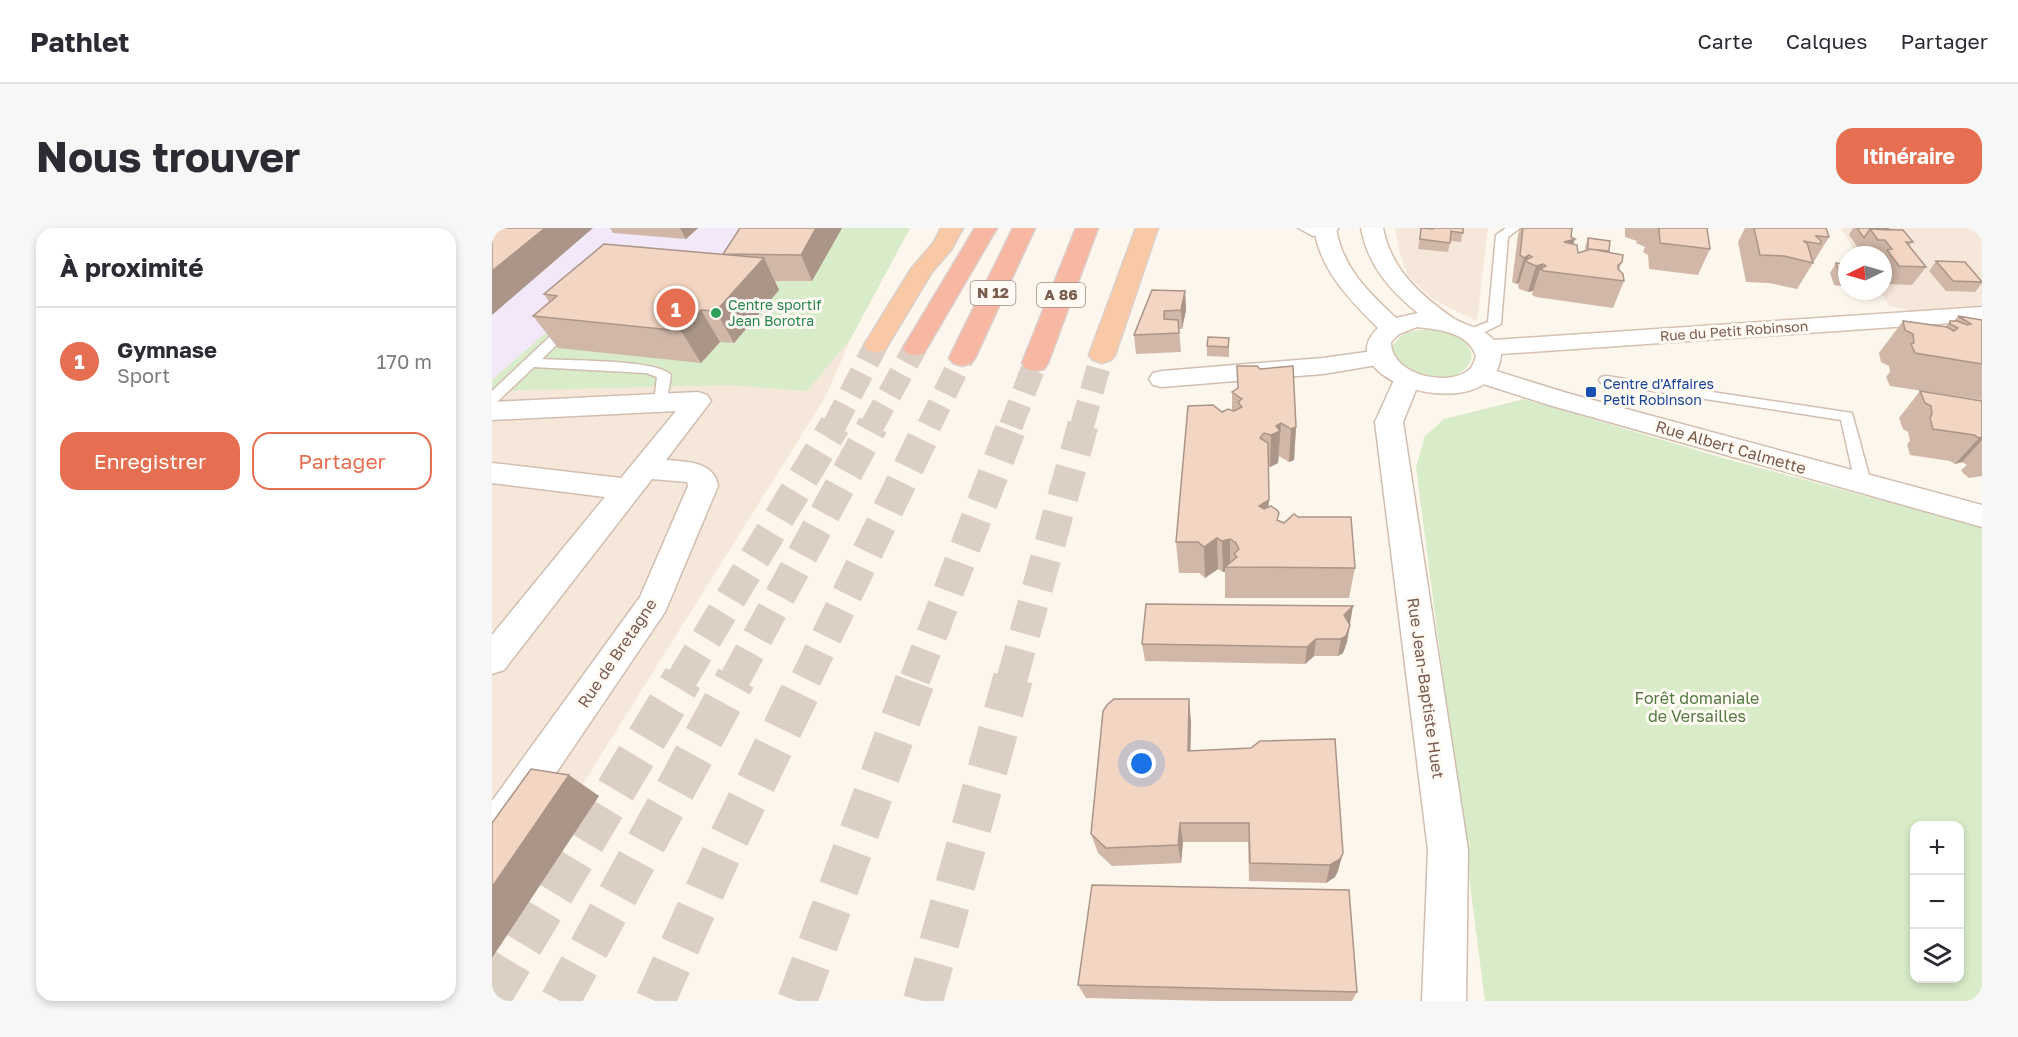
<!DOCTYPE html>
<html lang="fr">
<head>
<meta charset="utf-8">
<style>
  :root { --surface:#fff; --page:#f7f7f7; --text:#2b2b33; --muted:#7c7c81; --line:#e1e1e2; --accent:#e76f51 }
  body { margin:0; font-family:"Golos Text",sans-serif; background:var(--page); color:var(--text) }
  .controls { position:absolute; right:18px; bottom:18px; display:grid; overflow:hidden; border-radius:12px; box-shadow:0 3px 9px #0003 }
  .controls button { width:54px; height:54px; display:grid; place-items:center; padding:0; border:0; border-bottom:2px solid var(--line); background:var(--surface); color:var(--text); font:30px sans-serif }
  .compass { position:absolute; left:1346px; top:18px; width:54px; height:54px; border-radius:50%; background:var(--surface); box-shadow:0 3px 9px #0003; rotate:265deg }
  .you { position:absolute; left:650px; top:536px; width:21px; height:21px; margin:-15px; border:4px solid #fff; border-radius:50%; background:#1a73e8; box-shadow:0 0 0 9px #1a73e833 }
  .badge { display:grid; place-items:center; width:39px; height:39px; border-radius:50%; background:var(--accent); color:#fff; font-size:20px; font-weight:700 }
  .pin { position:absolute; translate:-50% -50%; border:3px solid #fff; box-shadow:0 2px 6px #0006 }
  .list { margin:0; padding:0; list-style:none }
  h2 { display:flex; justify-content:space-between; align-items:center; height:78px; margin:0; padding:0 24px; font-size:26px }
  h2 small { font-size:20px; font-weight:400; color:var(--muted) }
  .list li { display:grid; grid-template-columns:39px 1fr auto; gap:18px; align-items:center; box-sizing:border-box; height:108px; padding:0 24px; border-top:2px solid var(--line) }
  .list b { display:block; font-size:22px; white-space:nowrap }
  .list p { margin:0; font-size:20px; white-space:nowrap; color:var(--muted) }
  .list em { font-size:20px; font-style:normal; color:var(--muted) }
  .actions { display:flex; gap:12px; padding:18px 24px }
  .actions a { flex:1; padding:14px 0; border:2px solid var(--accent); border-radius:18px; text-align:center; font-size:21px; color:var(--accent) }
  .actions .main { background:var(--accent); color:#fff }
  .icon { flex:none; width:33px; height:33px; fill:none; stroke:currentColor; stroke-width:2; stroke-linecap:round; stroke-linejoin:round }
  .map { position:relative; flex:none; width:1490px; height:773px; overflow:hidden; border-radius:18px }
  header { display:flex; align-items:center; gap:36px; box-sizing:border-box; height:84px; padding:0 30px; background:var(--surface); border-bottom:2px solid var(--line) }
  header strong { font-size:28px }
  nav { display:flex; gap:33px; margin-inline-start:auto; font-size:21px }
  .intro { display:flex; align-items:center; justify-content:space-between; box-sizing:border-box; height:144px; padding:0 36px }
  h1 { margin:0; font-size:42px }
  .button { padding:15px 27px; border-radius:18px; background:var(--accent); color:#fff; font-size:21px; font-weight:700 }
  main { display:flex; gap:36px; padding:0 36px }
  aside { flex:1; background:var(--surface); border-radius:18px; box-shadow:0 3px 9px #0003 }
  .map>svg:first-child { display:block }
</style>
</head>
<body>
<header>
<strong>Pathlet</strong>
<nav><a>Carte</a><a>Calques</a><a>Partager</a></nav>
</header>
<div class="intro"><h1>Nous trouver</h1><a class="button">Itinéraire</a></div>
<main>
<aside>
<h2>À proximité<small></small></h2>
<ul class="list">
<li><span class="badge">1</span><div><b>Gymnase</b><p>Sport</p></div><em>170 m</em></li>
</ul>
<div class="actions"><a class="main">Enregistrer</a><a>Partager</a></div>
</aside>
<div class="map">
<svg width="1490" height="773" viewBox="0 0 1490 773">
  <rect width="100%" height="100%" fill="#fdf6ec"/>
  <path fill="#f5e8da" d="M0,0H418L359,110L334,168L0,701Z
    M903,0H996L985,93L942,72L916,48L907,23Z
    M1349,0H1490V96L1397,78L1388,63H1391V27H1365Z"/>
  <path fill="#f3e8fa" d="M0,0H278L246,49L131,37L0,152Z"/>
  <path fill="#d8ecc9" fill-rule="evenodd" d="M278,0H418L359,110L315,163L237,157L0,163V152L131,37L246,49Z
    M934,101C1015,108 974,171 918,143C908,138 900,128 901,117L912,105Z
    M1032,171L1238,232L1490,299V773H993L924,239L933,208L952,191ZM1422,598H1468V750H1422Z"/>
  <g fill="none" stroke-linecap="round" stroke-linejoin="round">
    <path stroke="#dcd0c4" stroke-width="24" stroke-dasharray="24 12" stroke-linecap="butt" d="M342,198L384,117
      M590,198L610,127"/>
    <path stroke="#dcd0c4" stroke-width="31" stroke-dasharray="31 16" stroke-linecap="butt" d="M190,451L343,197
      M520,451L591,197"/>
    <path stroke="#dcd0c4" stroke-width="40" stroke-dasharray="40 20" stroke-linecap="butt" d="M0,768L191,450
      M431,773L521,450"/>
    <path stroke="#dcd0c4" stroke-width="24" stroke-dasharray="24 12" stroke-linecap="butt" d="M380,198L423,120
      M437,198L470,130
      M519,198L543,135"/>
    <path stroke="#dcd0c4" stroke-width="31" stroke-dasharray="31 16" stroke-linecap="butt" d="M243,451L381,197
      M314,451L437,197
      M423,451L520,197"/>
    <path stroke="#dcd0c4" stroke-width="40" stroke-dasharray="40 20" stroke-linecap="butt" d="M68,773L244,450
      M163,773L233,618L315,450
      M305,773L424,450"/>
    <defs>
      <path id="service" d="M806,0H847L845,2L821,8Z
        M1014,0H1028L1016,9L1009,96L985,108H975L973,105L975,102L996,94L1004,7Z
        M72,99L79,103L50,131C74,133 165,131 179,147L174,178H164L162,175L165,149L154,145L42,139L5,174L0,176V163L67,100Z
        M1114,148L1360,185L1379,255L1377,259H1365L1363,255L1349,192L1109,155L1107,152L1109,149Z"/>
      <path id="minor" d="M888,122L897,125L901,130L897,135L831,146L670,159L661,157L657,151L661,145L670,143L831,130Z
        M988,138L1075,165L1490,277V299L1057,177L979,152L975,146L979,140Z
        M915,144L924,146L928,152L911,194L976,622L974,773H930L936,622L883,194L902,152L906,146Z
        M206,164L215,167L219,173L174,232C195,234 222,233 226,258L173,384L14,619L0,625V573L148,369L196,258L195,254L160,251L12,442L0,446V407L113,269L0,255V235L129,250L184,183L0,192V174Z"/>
      <path id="secondary" d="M822,0H844C850,39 876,64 904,90L926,85C897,62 876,37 869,0H891C899,41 928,67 961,90C975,99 988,98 1002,112L1490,79V93L1009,126C1004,203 830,153 886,100C857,71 828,42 822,0ZM925,99C946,101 979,105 984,129C982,133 981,138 978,141C956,161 898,146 899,114L907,106Z"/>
      <path id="trunk" d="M449,0H471L459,22L440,44L393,122L384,125L375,122L372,117L419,41L442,14Z
        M644,0H666L623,127L619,132L610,135L601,132L597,127Z"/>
      <path id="motorway" d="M483,0H505L432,125L423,128L414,125L411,120Z
        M521,0H543L483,130L479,135L470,138L461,135L457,130Z
        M584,0H606L556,135L552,141L543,143L534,141L530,135Z"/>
    </defs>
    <use href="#service" stroke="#d1beb0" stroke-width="3"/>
    <use href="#minor" stroke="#d1beb0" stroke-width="3"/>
    <use href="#secondary" stroke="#d6c0b0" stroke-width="3"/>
    <use href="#trunk" stroke="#dad1cd" stroke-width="3"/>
    <use href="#motorway" stroke="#dad1cd" stroke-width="3"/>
    <use href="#service" fill="#fff" fill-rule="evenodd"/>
    <use href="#minor" fill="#fff" fill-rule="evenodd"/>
    <use href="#secondary" fill="#fff" fill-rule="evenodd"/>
    <use href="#trunk" fill="#f9c8a4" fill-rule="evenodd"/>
    <use href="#motorway" fill="#f7b7a3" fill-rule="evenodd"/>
  </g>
  <path fill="#d1b7a8" d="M118,0H206L194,11L121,5Z
    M248,0H350L320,53H283L287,62L242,115L228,114L209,135L66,120L41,88L57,74L52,66L231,26Z
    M929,0L941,1L934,0H971L969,14L958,13L956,24L926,21Z
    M1028,0H1080L1079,9L1083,11L1081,16L1086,25L1093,23V19L1096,10L1117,23V25L1130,34L1127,42L1132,53L1121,80L1044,69L1040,67L1041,63L1036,64L1027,61L1026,58L1027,55L1024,56L1020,54L1026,7Z
    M1133,0H1215L1218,21L1206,47L1157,41L1156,27L1151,24L1153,19L1144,15L1145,13L1133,9Z
    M1253,0H1334L1337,9L1305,61L1277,55L1254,54L1246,14Z
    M1361,0H1396L1397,2L1421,14L1417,18L1434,39L1420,57L1394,56L1391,52V27H1371L1357,7Z
    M1444,33L1490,54V55L1483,64L1454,63L1437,43Z
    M1344,35L1355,37V59L1342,57L1338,45Z
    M693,63L694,82L690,101H687L689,124L644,126L642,107Z
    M1466,88L1490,92V172L1398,158L1394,149L1398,144L1397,138L1389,134L1387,125L1411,93L1453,99L1458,93H1462Z
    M737,110V129L715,128V118Z
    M1428,163L1490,173V248L1477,250L1471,245L1469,242L1475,237L1470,234L1463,236L1458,233L1418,227L1415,216L1418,213L1416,204L1411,201L1407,190Z
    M740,164L804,199L802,232L797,234L787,228L786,235L778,239L776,238V280L787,293L863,340L857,370H733V344H731L726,341L713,350L707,345H687L684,314L730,184L740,183Z
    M857,396L855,414L851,425L846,428H822L813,436L653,433L650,416L858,396Z
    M699,493L698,523L846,643L843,649L834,655L757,653L756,614H691L689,635L620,638L606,625L599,606Z
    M586,757L865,764L860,773H724L594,770Z"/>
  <path fill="#aa9588" d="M53,0H101L0,87V43Z
    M188,0H206L194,11Z
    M324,0H350L320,53L309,27Z
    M1083,11L1074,37L1072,14Z
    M1037,27L1035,34L1034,32L1027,55L1024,56L1032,30Z
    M272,30L287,62L242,115L224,83Z
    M1051,36L1050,41H1048L1041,63L1036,64L1044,38Z
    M693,63L694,82L690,101L689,82Z
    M209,82L228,114L209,135L189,103Z
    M789,195L786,235L778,239L779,207L784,198Z
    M804,199L802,232L797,234L799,201Z
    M1490,209V212L1470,234L1463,236L1487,210Z
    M777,272L775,303L767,278Z
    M725,310L726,341L713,350L712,319Z
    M738,311V339H733V344H731L730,313Z
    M861,378L858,396L849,404L852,387Z
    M858,397L855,414L851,425L846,428L849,411Z
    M824,411L822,428L813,436L815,419Z
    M697,471L699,493L698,544L696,523Z
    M77,547L107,568L0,730V659Z
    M688,595L691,614L689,635L686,617Z
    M851,625L846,643L843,649L834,655L838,637Z"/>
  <path fill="#f3d5c3" stroke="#aa9588" stroke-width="1.5" d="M10,0H53L0,43V8Z
    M248,0H324L309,27L231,26Z
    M929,0L941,1V0H971V5L959,3L958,15L928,11Z
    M1031,0H1080L1079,9L1083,11L1072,14L1085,17L1086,25L1099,21L1131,27L1130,34L1126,37V41L1131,46L1132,53L1052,43L1048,41L1054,38L1051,36L1044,38L1035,34L1034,32L1040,29L1037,27L1032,30L1028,27Z
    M1166,0H1215L1218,21L1168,15L1167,1Z
    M1262,0H1334L1337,9L1324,8L1329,13L1328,16L1311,13L1315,15L1321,35L1292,28L1268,27Z
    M1365,0H1396L1397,2L1378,1L1372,10Z
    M1378,1L1411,2L1421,14H1414L1434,39L1407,38L1395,22L1400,21L1393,12H1386Z
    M1096,10L1118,13L1117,23L1096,21Z
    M112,16L272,30L224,83L209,82L189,103L41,88L65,68L52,66Z
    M1444,33L1473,34L1490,54L1461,53Z
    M1344,35L1355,37V48H1348Z
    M660,62L693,63L689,82L672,83V91L686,92L687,105L642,107Z
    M1466,88L1490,92V136L1423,125L1419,116L1422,115L1421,106L1413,102L1411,93L1455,99L1462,103L1466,100L1458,96V93H1465L1475,97L1479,96Z
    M716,109L737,110L736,119L715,118Z
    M745,138H765L768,141L801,138L804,199L799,201L789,195L784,198L788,203L779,207L772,205L768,210L776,215L777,272L767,278L772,281L779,278L785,282L787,285L785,292L792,295L802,286L806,289H859L863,340L733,339L745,329L742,326L747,321L744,315L738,311L730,313L725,310L712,319L706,314H684L696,178L721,177L730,184L736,181L742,183L750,179L746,174L750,171L740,164L746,160Z
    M1428,163L1490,173V209L1487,210L1482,207L1441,201L1438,190L1440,186L1439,178L1433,175Z
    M654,376L861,378L852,387L858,397L854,408L849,411H824L815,419L650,416Z
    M622,471H697L696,523L759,520L768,513L843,511L851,625L848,631L838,637L758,635L757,595H688L686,617L614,620L599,606L611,483L615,477Z
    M39,541L77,547L0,659V595Z
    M600,657L857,662L865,764L586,757Z"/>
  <circle fill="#2e9e5b" stroke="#fffaf3" stroke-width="2" cx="224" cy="85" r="6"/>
  <rect fill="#1a4fb4" stroke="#fffaf3" stroke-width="2" x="1093" y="158" width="12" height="12" rx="3"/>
  <g text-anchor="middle" stroke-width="6" stroke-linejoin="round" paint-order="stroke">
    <g font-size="14" fill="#27864d" stroke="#fffaf3" text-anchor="start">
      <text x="236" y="82">Centre sportif<tspan x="236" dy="16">Jean Borotra</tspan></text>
    </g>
    <g font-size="14" fill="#7a5c4d" stroke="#fffaf3">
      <text transform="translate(1242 103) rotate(-4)" y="5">Rue du Petit Robinson</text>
    </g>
    <g font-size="14" fill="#164399" stroke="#fffaf3" text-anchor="start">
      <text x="1111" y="161">Centre d'Affaires<tspan x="1111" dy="16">Petit Robinson</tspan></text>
    </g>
    <g fill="#fffaf3" stroke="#a28b7f" stroke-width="1.5">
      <rect x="478.5" y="53" width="45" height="24" rx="4.5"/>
      <rect x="545" y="55" width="48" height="24" rx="4.5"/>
    </g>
    <g font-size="15" font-weight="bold" fill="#7a5c4d">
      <text x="501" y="70">N 12</text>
      <text x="569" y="72">A 86</text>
    </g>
    <g font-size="16" fill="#7a5c4d" stroke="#fffaf3">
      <text transform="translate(1239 219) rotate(16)" y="6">Rue Albert Calmette</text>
      <text transform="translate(125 425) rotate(-56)" y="6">Rue de Bretagne</text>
      <text transform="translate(934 460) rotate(82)" y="6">Rue Jean-Baptiste Huet</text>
    </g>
    <g font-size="16" fill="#537a41" stroke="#fffaf3">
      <text x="1205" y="476">Forêt domaniale<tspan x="1205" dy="18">de Versailles</tspan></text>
    </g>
  </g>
</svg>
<div class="controls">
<button>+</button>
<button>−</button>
<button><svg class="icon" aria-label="layers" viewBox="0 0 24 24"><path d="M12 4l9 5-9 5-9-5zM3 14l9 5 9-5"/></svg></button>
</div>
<svg class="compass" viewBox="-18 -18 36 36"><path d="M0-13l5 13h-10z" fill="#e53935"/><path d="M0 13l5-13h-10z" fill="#7c7c81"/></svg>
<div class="you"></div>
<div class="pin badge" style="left:184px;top:80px">1</div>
</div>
</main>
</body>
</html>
